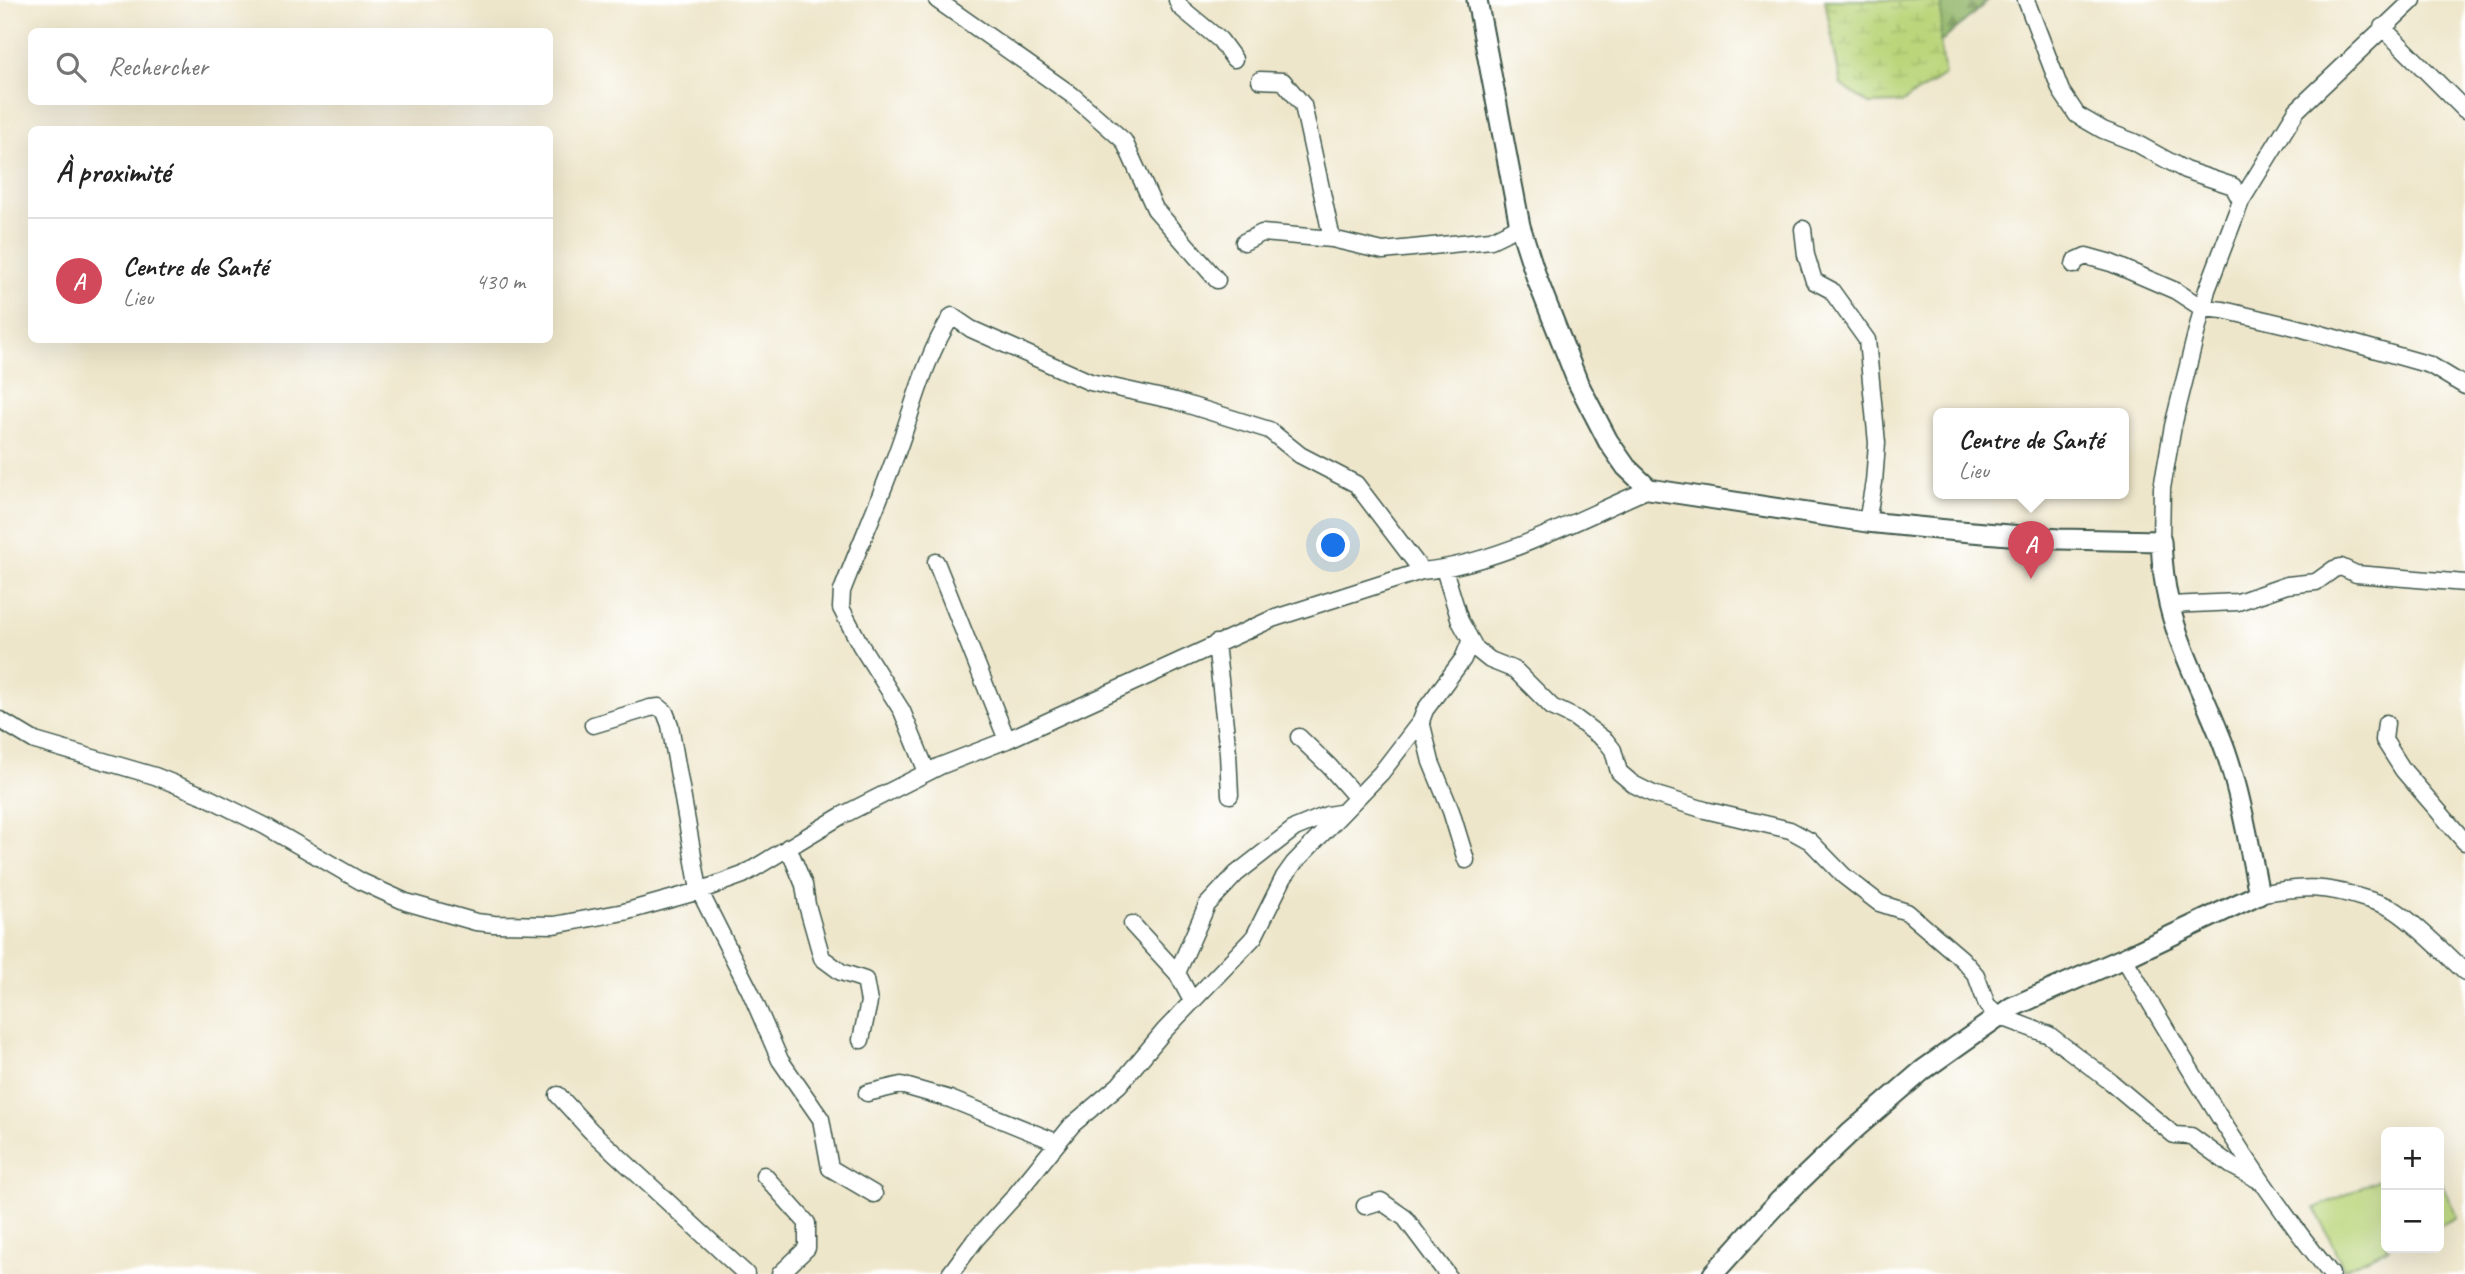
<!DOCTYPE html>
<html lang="fr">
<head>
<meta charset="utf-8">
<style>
  :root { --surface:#fff; --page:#f6f6f6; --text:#222; --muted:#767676; --line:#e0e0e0; --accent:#d1495b }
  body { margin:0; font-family:Caveat,sans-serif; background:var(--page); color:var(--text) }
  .controls { position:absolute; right:21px; bottom:21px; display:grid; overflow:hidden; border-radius:10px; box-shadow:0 7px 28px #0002 }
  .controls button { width:63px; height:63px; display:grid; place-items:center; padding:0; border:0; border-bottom:2px solid var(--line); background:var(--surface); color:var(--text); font:35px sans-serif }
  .you { position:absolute; left:1334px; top:546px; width:24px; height:24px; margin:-18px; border:5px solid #fff; border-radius:50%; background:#1a73e8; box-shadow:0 0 0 10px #1a73e833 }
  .badge { display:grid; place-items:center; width:46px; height:46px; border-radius:50%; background:var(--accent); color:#fff; font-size:23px; font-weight:700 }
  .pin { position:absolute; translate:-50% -58px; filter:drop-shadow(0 2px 4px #0008) }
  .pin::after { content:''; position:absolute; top:37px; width:24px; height:21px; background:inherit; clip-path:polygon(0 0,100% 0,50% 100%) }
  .popup { position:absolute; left:1933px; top:408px; width:196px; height:91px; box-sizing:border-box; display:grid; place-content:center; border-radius:10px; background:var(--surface); filter:drop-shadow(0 2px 5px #0005); font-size:23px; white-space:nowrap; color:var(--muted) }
  .popup b { font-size:26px; color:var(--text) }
  .popup::after { content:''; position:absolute; left:50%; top:100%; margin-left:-14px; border:14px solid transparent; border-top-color:var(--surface) }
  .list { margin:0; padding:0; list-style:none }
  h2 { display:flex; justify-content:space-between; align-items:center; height:91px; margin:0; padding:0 28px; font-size:30px }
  h2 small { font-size:23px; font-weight:400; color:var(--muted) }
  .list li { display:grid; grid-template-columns:46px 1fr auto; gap:21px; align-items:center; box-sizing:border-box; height:126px; padding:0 28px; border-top:2px solid var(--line) }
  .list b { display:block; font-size:26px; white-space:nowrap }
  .list p { margin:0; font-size:23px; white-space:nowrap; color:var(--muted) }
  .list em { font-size:23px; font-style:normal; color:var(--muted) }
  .icon { flex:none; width:38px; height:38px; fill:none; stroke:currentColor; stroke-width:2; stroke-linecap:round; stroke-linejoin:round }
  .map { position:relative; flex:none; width:2465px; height:1274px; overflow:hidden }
  .search { position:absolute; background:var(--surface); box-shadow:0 7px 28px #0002; left:28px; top:28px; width:525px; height:77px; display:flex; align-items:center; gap:18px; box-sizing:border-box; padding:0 24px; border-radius:10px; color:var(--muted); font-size:26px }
  .panel { position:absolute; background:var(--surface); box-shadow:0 7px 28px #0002; left:28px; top:126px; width:525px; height:217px; border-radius:10px }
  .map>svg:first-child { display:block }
</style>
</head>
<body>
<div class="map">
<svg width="2465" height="1274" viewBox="0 0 2465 1274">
  <defs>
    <pattern id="forest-firs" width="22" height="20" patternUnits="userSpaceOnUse" patternTransform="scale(1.75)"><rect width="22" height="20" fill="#93b66a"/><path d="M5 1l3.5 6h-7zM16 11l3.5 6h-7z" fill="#779558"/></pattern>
    <pattern id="wetland-marsh" width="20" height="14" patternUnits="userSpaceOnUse" patternTransform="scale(1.75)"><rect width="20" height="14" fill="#bad57a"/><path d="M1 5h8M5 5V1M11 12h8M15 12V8" fill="none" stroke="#9fb86a"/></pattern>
  </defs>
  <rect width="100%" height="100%" fill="#fff"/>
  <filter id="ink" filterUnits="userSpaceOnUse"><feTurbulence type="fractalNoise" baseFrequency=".0143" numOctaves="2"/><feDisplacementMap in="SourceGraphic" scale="14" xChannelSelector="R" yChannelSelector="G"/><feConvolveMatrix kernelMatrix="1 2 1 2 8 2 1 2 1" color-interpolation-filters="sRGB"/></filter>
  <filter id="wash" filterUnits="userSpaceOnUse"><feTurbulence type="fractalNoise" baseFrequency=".00686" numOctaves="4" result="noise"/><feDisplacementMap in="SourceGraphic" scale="28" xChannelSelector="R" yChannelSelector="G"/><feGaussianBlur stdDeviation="1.57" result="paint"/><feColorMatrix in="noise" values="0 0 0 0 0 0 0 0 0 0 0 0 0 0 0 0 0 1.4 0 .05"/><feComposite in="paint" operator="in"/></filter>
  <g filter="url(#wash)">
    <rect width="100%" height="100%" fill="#eee6ca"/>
    <path fill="url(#forest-firs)" stroke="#597a4f" stroke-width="2" d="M1942,0H1989L1940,43Z"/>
    <path fill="url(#wetland-marsh)" stroke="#6c8957" stroke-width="2" d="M1825,0H1942L1940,43L1945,75L1901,103L1869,104L1841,85Z"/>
    <path fill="#bad57a" stroke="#6c8957" stroke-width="2" d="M2386,1176V1248H2390L2344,1269L2315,1208Z
      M2439,1178L2457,1217L2439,1226Z"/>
  </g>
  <g filter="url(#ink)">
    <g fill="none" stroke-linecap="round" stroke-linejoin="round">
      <defs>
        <path id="minor" d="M937,0L1072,95L1124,141L1155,209L1217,280
          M1177,0L1180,7L1220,40L1234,59
          M2026,0L2061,91L2077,115L2103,130L2134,142L2185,170L2233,186L2241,201
          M2382,27L2465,110
          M1260,80L1283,81L1303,105L1332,239
          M1803,229L1806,255L1814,281L1831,290L1867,340L1877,443L1874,482L1867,522
          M1244,242L1262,233L1332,239L1383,251L1491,240L1520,226
          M2074,265L2075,261L2086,256L2111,263L2176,291L2202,308L2223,310L2303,329L2430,365L2465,386
          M2161,541L2162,488L2173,426L2207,290L2241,201L2297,110L2413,0
          M936,562L1007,740
          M1444,569L1460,621L1475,648L1490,660L1515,670L1552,707L1575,718L1606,741L1613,750L1619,772L1633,784L1653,794L1705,810L1790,830L1810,841L1844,876L1879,903L1907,912L1962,959L1976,975L1987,1005L1999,1016L2049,1035L2111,1082L2174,1135L2191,1136L2232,1166L2260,1181
          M2169,605L2238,602L2287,585L2316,582L2334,569L2341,567L2356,574L2465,583
          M1216,643L1228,753L1230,795
          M0,720L35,741L155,776L207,797L265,826L362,882L406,902L476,922L494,924L554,925L624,912L696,892L743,875L841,816L940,766L1007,740L1272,619L1422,571C1498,564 1578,519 1649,489
          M2386,723L2384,740L2403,770L2465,842
          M593,725L650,708L659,707L665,712L670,725L699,890L750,991L780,1060L821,1119L830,1168L874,1194
          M1299,737L1329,766L1356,797
          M927,772L902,711L861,646L841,608L842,591C859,547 878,504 894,460C913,411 923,360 952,316L971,329L1090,382L1176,401L1269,430L1300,455L1356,484L1422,571
          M788,847L804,885L807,905L822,958L841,972L865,980L869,1002L861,1040
          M1466,860L1451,811L1431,762L1421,721L1425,710L1463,659L1470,642
          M2259,894C2302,886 2324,885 2366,899C2376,902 2387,905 2396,911C2421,928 2443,952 2465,972
          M1132,924L1177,973L1192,1001
          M2124,958C2188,1067 2251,1176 2331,1274
          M1177,973L1207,905L1236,874L1295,828L1327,815L1339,813
          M867,1093L901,1085L950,1099L1056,1142
          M558,1095L591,1131L746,1274
          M764,1175L807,1223V1248L780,1274
          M1365,1206L1381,1201L1405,1218L1447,1274
          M950,1274L975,1240L1013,1198L1072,1125L1119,1085L1164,1031L1254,937L1284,877L1294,863L1381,773L1421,721"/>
        <path id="major" d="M1477,0L1520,226L1537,279L1578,383L1608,441L1626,467L1649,489L1867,522L1947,530L2059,539L2161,541C2162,563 2164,583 2169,604C2181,654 2207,700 2225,749C2241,795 2249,845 2259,894L2124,958L2012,1007L1923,1070L1849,1134L1780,1200L1713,1274"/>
      </defs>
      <use href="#minor" stroke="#3e564a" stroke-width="19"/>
      <use href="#major" stroke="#3e564a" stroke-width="23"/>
      <use href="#minor" stroke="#fff" stroke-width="16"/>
      <use href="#major" stroke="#fff" stroke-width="19"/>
    </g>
  </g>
</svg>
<div class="controls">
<button>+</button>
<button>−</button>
</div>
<div class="you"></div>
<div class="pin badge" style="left:2031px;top:579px">A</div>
<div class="popup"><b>Centre de Santé</b>Lieu</div>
<div class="search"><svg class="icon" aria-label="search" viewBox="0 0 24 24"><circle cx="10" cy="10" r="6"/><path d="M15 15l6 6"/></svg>Rechercher</div>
<section class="panel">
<h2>À proximité<small></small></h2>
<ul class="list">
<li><span class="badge">A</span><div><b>Centre de Santé</b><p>Lieu</p></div><em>430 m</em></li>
</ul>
</section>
</div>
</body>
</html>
